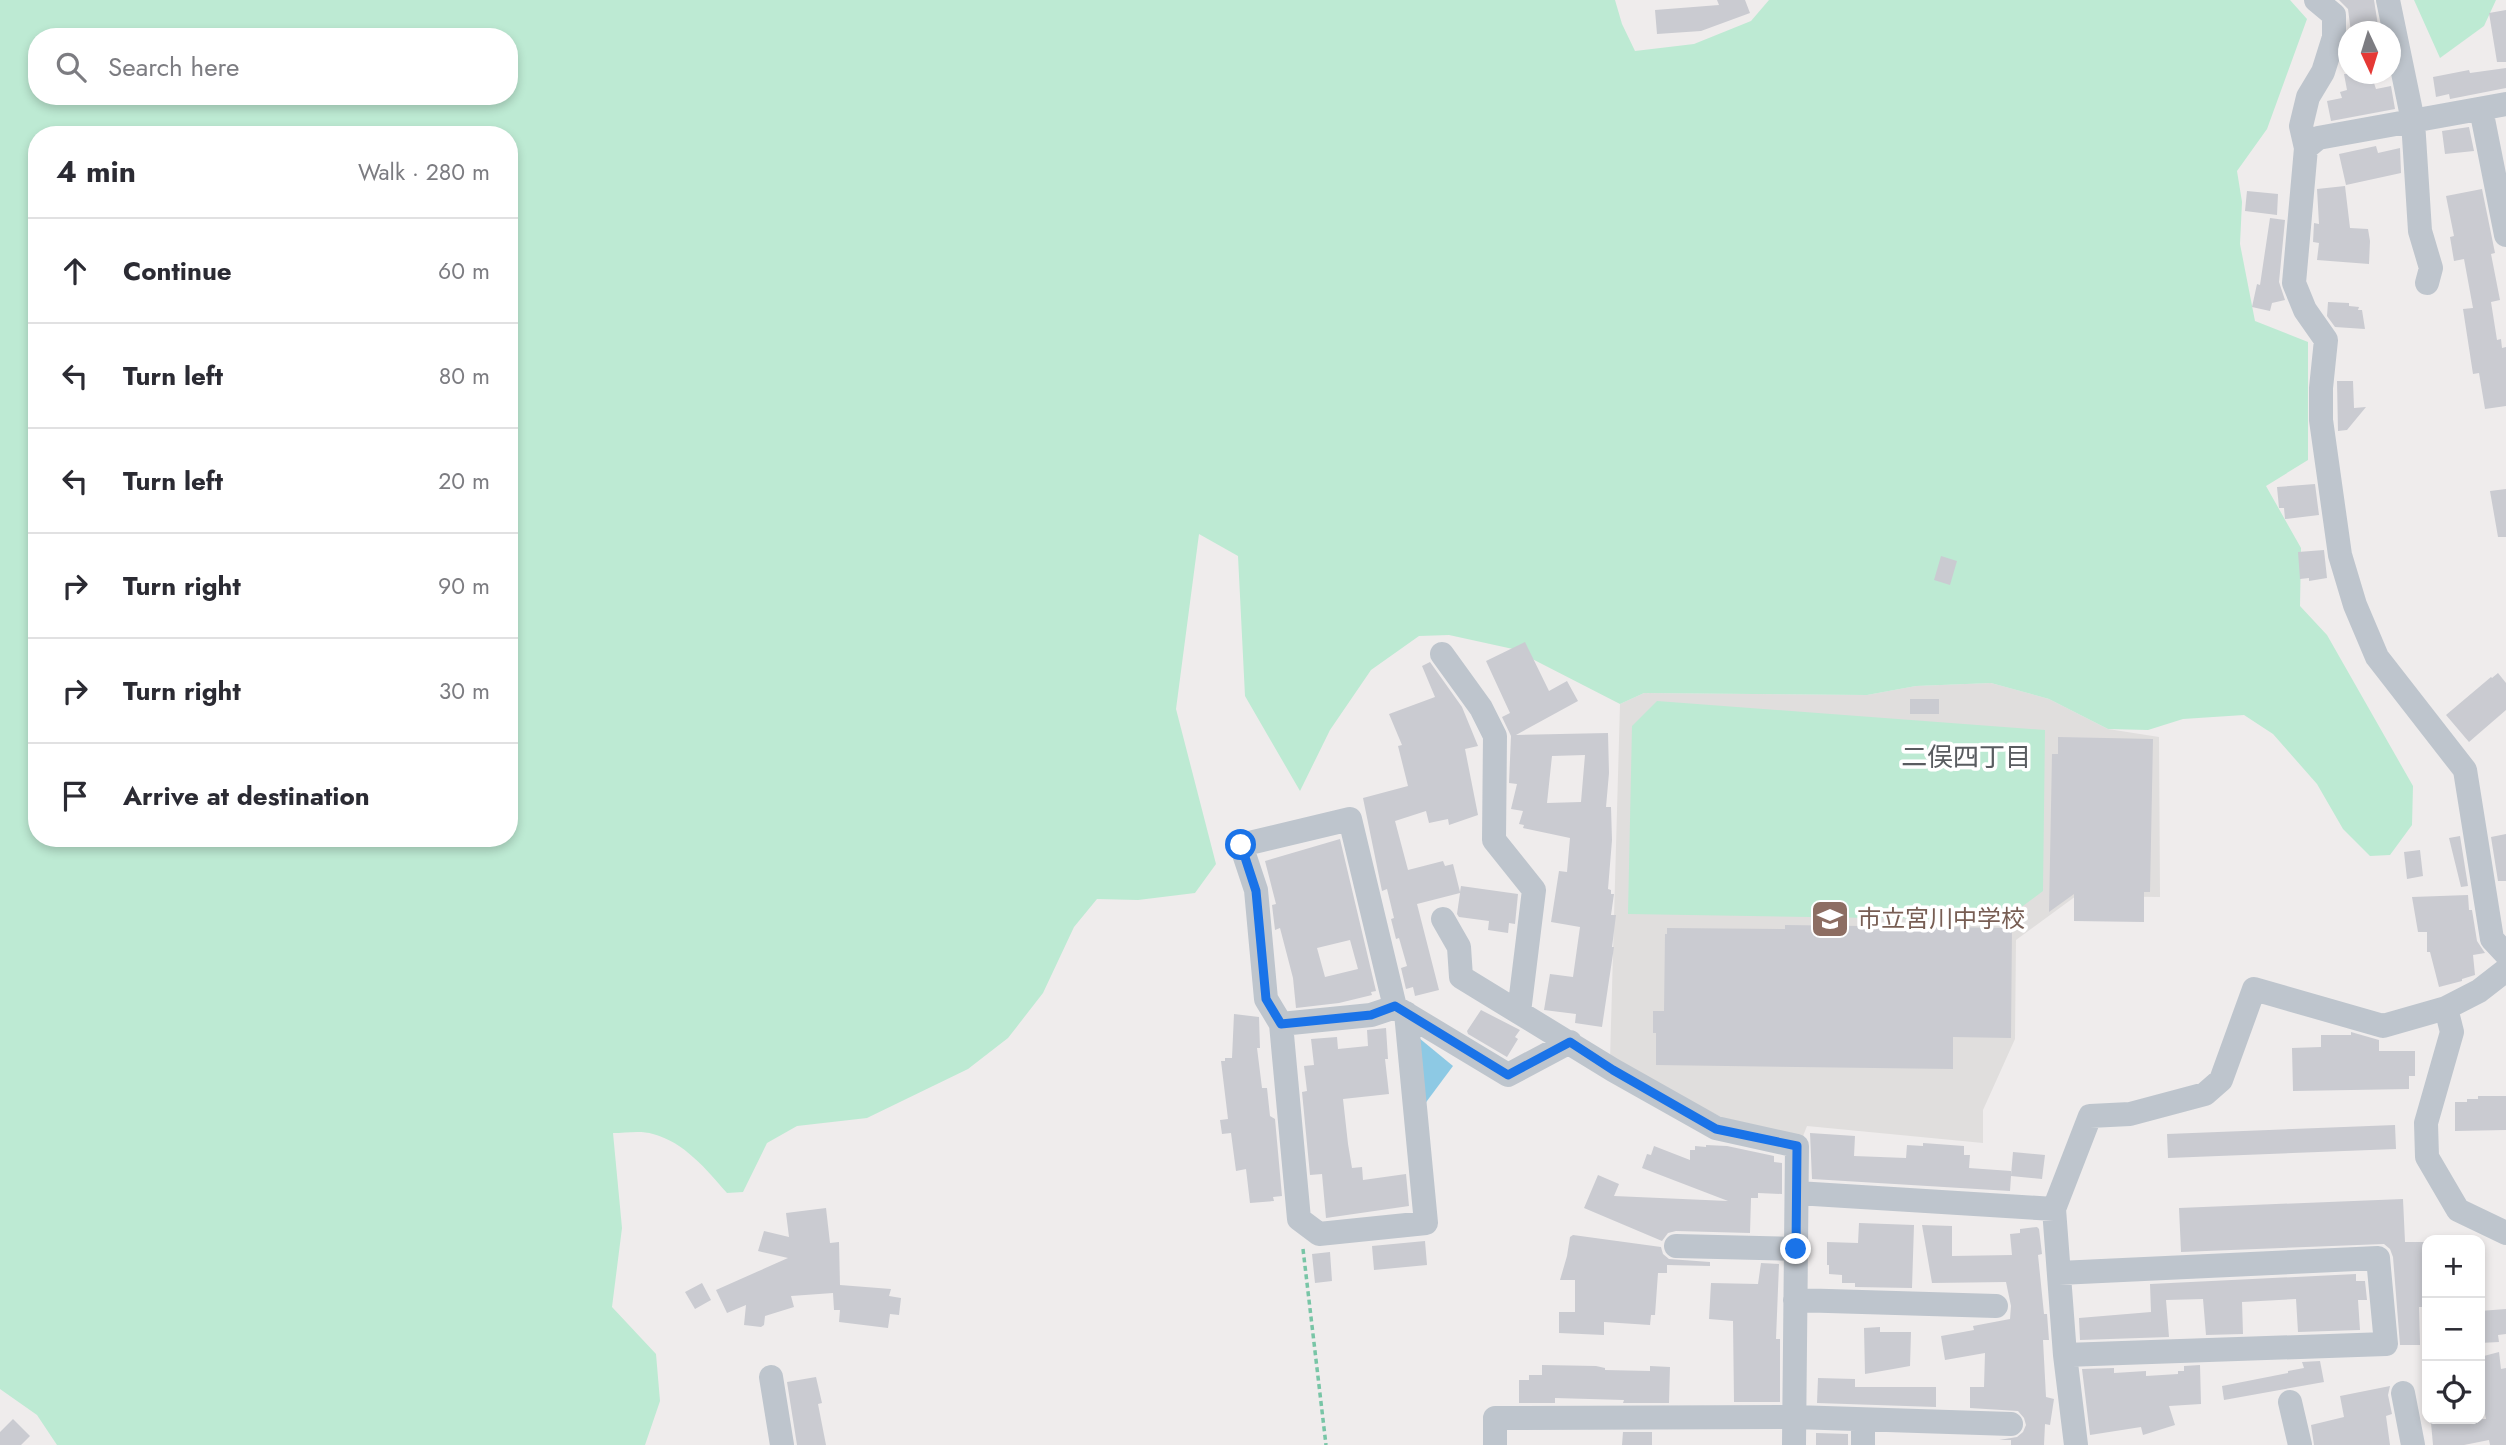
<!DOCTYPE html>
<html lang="en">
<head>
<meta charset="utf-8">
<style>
  :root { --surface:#fff; --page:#f2f2f3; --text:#2b2b33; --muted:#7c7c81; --line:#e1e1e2 }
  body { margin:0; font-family:Jost,"Noto Sans JP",sans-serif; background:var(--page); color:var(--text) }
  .controls { position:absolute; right:21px; bottom:21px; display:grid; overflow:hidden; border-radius:14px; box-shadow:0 4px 10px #0003 }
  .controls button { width:63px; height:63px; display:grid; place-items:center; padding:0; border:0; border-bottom:2px solid var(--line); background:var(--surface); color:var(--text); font:35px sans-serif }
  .compass { position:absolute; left:2338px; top:21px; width:63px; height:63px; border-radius:50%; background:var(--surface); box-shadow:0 4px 10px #0003; rotate:176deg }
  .stop { position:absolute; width:21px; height:21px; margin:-16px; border:5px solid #1a73e8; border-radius:50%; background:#fff }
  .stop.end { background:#1a73e8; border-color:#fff; box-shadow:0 2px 7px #0008 }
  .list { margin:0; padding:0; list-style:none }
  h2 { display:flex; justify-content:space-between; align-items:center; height:91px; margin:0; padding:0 28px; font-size:30px }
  h2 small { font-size:23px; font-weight:400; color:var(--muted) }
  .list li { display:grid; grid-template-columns:46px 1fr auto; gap:21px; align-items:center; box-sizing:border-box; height:105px; padding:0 28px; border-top:2px solid var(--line) }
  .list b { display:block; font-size:26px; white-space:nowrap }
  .list em { font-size:23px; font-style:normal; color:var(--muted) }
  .icon { flex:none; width:38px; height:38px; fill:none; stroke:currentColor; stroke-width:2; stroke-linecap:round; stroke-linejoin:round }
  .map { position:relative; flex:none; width:2506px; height:1445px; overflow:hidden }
  .search { position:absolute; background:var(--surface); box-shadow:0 4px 10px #0003; left:28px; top:28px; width:490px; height:77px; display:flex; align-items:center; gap:18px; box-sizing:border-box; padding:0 24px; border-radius:28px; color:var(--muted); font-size:26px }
  .panel { position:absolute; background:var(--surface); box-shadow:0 4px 10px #0003; left:28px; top:126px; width:490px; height:721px; border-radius:28px }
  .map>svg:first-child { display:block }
</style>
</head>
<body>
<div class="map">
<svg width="2506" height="1445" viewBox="0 0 2506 1445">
  <rect width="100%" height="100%" fill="#efecec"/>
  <path fill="#e0dedd" d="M1991,683L2049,699L2108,729L2159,737L2160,897L2076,896L2016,940L2015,1039L1983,1110V1143L1807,1126L1803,1136L1723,1118L1610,1060L1620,704L1644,693L1867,695L1916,686Z"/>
  <path fill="#bdead3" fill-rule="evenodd" d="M0,0H1615L1622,24L1635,51L1694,44L1751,21L1769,0H2290L2307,19L2267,129L2237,171L2242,202L2240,244L2255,321L2308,342V460L2266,486L2301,548L2300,606L2327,635L2413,786L2412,825L2390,855L2370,856L2343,829L2317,784L2273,734L2244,715L2183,719L2148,730L2108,729L2049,699L1991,683L1916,686L1867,695L1644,693L1620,704L1513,649L1449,635L1419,636L1371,670L1330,730L1300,791L1245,696L1238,556L1199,534L1176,709L1216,864L1195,893L1138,900L1097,899L1074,927L1043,993L1008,1038L968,1069L867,1118L797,1126L767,1143L743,1192L727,1193C707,1170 684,1142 653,1134C641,1130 625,1133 613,1133L622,1228L612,1307L656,1354L660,1401L645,1445H57L37,1415L0,1389ZM37,37H509V96H37ZM37,135H509V838H37Z
    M2414,0H2496L2484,26L2440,58Z
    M1657,701L2045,730L2043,891L2004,920L1628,914L1632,726Z"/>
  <path fill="#8dc9e4" d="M1419,1038L1453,1066L1424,1105Z"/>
  <path fill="#cacbd1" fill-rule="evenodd" d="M1717,0H1745L1750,13L1701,31L1657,34L1655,10L1719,5Z
    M2339,0H2374L2379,32H2351L2348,9Z
    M2506,10V62H2497L2489,13Z
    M2506,68V88L2450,99L2449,94L2436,97L2433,77L2469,70L2470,73Z
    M2344,74H2371L2376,89L2391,86L2395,109L2331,121L2327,101L2342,98L2340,92L2347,90Z
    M2469,127L2474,151L2445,154L2442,131Z
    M2376,146L2378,153L2400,148L2401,173L2346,185L2339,154Z
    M2345,186L2350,228L2368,229L2370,241L2369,264L2317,260L2319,243L2313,242L2314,223L2319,224L2317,189Z
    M2482,189L2495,253L2491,254L2500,300L2491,302L2497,340L2501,339L2502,348L2506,347V406L2485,409L2479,373L2473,374L2463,309L2473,308L2464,259L2454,261L2450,237L2454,236L2446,196Z
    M2247,191L2278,194L2277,215L2245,211Z
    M2270,218L2285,220L2279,282L2285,300L2272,303L2270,311L2252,307L2257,284L2260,285Z
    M2328,302L2349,303V306L2359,307L2358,310H2362L2365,329L2335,327L2327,316Z
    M2337,381H2353L2354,408L2366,407L2347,430L2338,431Z
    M2315,484L2319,515L2285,519L2284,508H2279L2277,487Z
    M2506,489V537H2498L2490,491Z
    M2324,550L2327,578L2309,581V578L2300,579L2298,552Z
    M1941,556L1957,561L1950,585L1934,580Z
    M1525,642L1549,691L1567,681L1578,701L1516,735L1608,733L1609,773L1606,807H1611L1612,840L1608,889L1611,890V894H1614L1611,915H1616L1612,947H1614L1602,1027L1575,1023L1576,1014L1544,1010L1550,974L1573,977L1580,927L1551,922L1559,871L1567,872L1570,838L1523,828L1524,825L1519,824L1523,811L1511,809L1517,784L1509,783L1511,736L1502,717L1510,713L1486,661ZM1585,755L1581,802L1547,803L1552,756Z
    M1430,662L1462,707L1478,746L1465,749L1478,815L1449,825L1448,819L1429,823L1426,811L1395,821L1408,870L1443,861L1445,866L1453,864L1460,892L1461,886L1518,894L1515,924L1509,923L1508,933L1488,930L1489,921L1459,917L1457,914L1460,893L1417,904L1439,990L1415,996L1413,987L1406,989L1401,968L1407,966L1399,938L1396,939L1391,919L1394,918L1387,889L1382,891L1363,798L1408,786L1398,746L1402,745L1389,714L1435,697L1422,666Z
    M2498,673L2506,683V710L2469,742L2446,715L2491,677L2492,678Z
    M1910,699H1939V714H1910Z
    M2058,737L2153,739L2150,892H2144V922L2074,921V894L2049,912L2052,754H2058Z
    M2506,834V881H2498L2491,837Z
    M2460,836L2468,886L2461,887L2449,838Z
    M1340,839L1376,991L1371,992L1372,995L1339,1003L1296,1008L1293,978L1280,928L1275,930L1272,905L1276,904L1265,861ZM1350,940L1358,969L1325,977L1317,948Z
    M2420,850L2423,876L2407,879L2404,852Z
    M2468,895L2469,910H2472L2477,941L2485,953L2473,955L2475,975L2462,979V981L2439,987L2430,952H2427V932H2418L2412,897Z
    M1785,925L2012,928L2011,1038L1953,1037V1069L1656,1065V1033H1653V1011H1664L1665,934H1667V928L1785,929Z
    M1481,1010L1520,1030L1515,1037L1518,1039L1507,1057L1468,1034L1467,1031Z
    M1234,1014L1259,1017L1260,1048H1257L1262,1088H1267L1270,1116L1275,1119L1282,1196L1273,1197L1274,1201L1250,1203L1246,1169L1236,1171L1231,1133L1222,1134L1220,1120L1228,1119L1221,1061H1225V1058H1232Z
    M1386,1028L1388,1059H1385L1389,1094L1343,1099L1348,1144L1352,1168L1362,1167L1363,1180L1406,1174L1409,1206L1326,1218L1322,1174L1310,1175L1302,1092L1307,1091L1304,1066L1314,1065L1311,1039L1337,1037L1338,1049L1368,1046L1367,1030Z
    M2351,1032L2379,1040V1051H2415V1076H2409V1089L2293,1091L2292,1048L2321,1047V1035H2351Z
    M2478,1096H2506V1130L2455,1131V1102H2467V1099H2478Z
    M2395,1125L2396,1149L2168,1158L2167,1134Z
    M1810,1133L1855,1136L1854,1156L1906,1158L1907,1145L1923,1146V1143L1964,1146V1155H1970L1969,1168L2011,1171V1175L2013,1152L2045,1155L2042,1179L2011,1176L2010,1191L1812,1179Z
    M1706,1145L1727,1146L1774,1156V1162L1782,1163V1194L1758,1193V1198H1751L1750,1233L1676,1231L1668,1233L1662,1241L1584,1208L1598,1175L1619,1184L1614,1196L1728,1201L1642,1168L1647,1154L1651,1155L1654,1146L1690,1160V1150H1695V1146L1706,1147Z
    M2403,1199L2405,1242H2427V1267H2424L2426,1296H2422L2423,1307H2419L2420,1345H2400L2393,1257L2390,1249L2384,1244L2181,1252L2179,1208Z
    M826,1208L830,1243L839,1242L840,1285L891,1289L889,1296L901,1298L899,1315L890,1314L888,1328L839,1322L840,1310H834L833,1293L791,1296L794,1307L765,1316L764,1325L761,1327L744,1325L746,1305L727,1313L716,1290L788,1258L758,1251L764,1231L789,1237L786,1213Z
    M1859,1223L1914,1225L1912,1288L1855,1287V1283H1842V1275L1829,1274V1265H1827V1242L1858,1243Z
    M1922,1225L1952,1226V1256L2012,1255L2010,1234L2020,1233V1229L2037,1227L2039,1229L2042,1254L2038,1255L2044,1314H2047L2049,1340H2043L2046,1397L2054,1399L2050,1425L2045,1424L2044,1445H2011V1440H1999L2017,1437L2023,1432L2026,1425L2024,1418L2018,1411L1970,1408V1387H1984L1985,1353L1945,1360L1941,1336L1974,1330L1973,1326L2010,1319L2011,1306L2006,1282L1932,1283Z
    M1573,1235L1661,1247L1663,1254L1669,1259L1710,1262V1266L1667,1265V1273H1658L1655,1315H1651L1650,1325L1604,1322V1335L1559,1333V1312H1575V1280H1560L1567,1256L1570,1237Z
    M1425,1241L1427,1265L1374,1270L1372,1246Z
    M1330,1252L1332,1281L1315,1283L1312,1254Z
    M1761,1263L1779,1264L1776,1339H1780V1402H1734L1733,1321L1709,1319L1711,1283L1758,1284Z
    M2356,1274V1281H2365L2367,1300H2358L2360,1330L2298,1332L2296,1299L2242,1302L2243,1334L2206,1335L2203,1299L2166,1300L2169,1337L2080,1340L2079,1318L2151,1312L2150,1284Z
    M702,1283L711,1300L695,1309L685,1292Z
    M2506,1309V1334L2498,1335L2499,1342L2480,1343V1311Z
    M1880,1327V1332H1911L1910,1366L1865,1374L1864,1328Z
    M2499,1352L2501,1369L2506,1368V1445H2490L2489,1440L2464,1445H2433L2431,1423L2458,1419H2486L2480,1391V1357Z
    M2320,1361L2324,1382L2224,1400L2222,1386L2288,1373V1371L2304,1368L2302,1362Z
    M1542,1365L1596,1366L1605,1368V1370L1650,1371V1366L1670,1367L1669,1403H1623L1624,1400L1555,1398V1403H1519V1380H1529V1375H1542Z
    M2200,1365L2201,1404L2169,1406L2175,1425L2143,1435L2141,1427L2090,1435L2082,1369L2114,1368V1373L2146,1371V1376L2178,1374V1371H2184V1366Z
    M816,1377L822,1403L818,1404L826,1445H797L787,1382Z
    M1818,1378L1855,1379V1387H1936V1407L1817,1403Z
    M2390,1386L2388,1395L2392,1414L2386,1416L2390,1445H2314L2311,1425L2344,1417L2340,1396Z
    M13,1419L30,1436L21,1445H0V1432Z
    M1623,1432H1652V1445H1622Z
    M1816,1433L1848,1434V1445H1816Z"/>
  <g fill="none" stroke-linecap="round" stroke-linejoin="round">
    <path stroke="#78c5a6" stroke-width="3.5" stroke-dasharray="5 3.5" stroke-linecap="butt" d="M1303,1249L1326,1445"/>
    <path stroke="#bec5cd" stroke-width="24" d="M2316,0L2334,15V37L2323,72L2308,97L2301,126L2306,148L2294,283L2305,310L2326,340L2321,388V420L2340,555L2355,605L2377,657L2465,770L2492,939L2506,954
      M2388,0L2413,121L2420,231L2431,268L2427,283
      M2481,109L2506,235
      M2306,148L2318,138L2506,104
      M1442,654L1481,708L1495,736L1494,840L1534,890L1519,1012
      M1443,919L1459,947L1461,977L1613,1070L1716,1128L1797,1146L1794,1445
      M1395,1007L1371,1015L1281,1024L1266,999L1256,890L1241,845L1350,819L1395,1007L1508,1075L1570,1042
      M2446,1008L2452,1032L2426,1123L2427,1157L2458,1210L2506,1233
      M1281,1024L1299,1219L1319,1234L1426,1223L1406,1013
      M1797,1193L2054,1209
      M1676,1246L1796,1249
      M2059,1273L2378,1258L2386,1344L2065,1355
      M1795,1300L1996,1306
      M771,1377L782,1445
      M2403,1393L2413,1445
      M2290,1402L2300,1445
      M1495,1445V1418L1794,1417L2011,1424
      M1863,1445V1420
      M2076,1445L2065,1355L2054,1209L2090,1116L2130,1114L2205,1094L2221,1080L2254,989L2383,1026L2446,1008L2479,991L2506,970"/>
  </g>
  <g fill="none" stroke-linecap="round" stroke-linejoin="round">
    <path stroke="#1a73e8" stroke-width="9" d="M1241,845L1256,891L1266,999L1281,1024L1371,1015L1395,1006L1508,1075L1570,1042L1613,1070L1716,1129L1797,1146L1796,1249"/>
  </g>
  <defs>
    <symbol id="school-square" viewBox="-11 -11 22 22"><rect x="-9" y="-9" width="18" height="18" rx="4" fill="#8d6e63" stroke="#fff"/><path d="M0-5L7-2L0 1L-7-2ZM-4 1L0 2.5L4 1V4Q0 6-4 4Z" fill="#fff"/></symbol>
  </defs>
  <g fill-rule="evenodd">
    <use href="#school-square" x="1808" y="897" width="44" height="44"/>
  </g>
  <g text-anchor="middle" stroke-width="7" stroke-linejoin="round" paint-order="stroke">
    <g font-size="24" fill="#785e54" stroke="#fff" text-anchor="start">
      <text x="1857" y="927">市立宮川中学校</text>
    </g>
    <g font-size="26" fill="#595c60" stroke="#fff">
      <text x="1966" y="766">二俣四丁目</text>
    </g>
  </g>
</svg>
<div class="controls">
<button>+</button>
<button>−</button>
<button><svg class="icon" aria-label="locate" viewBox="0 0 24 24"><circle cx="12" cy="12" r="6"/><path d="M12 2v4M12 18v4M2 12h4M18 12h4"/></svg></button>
</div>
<svg class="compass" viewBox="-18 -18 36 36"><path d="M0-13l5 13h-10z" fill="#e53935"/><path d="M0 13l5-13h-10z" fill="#7c7c81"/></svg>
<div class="stop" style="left:1241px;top:845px"></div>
<div class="stop end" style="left:1796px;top:1249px"></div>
<div class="search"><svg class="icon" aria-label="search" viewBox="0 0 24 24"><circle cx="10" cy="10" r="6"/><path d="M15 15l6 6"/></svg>Search here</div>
<section class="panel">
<h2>4 min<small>Walk · 280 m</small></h2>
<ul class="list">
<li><svg class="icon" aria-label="ahead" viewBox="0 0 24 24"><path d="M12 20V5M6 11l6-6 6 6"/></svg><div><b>Continue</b></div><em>60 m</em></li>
<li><svg class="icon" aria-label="left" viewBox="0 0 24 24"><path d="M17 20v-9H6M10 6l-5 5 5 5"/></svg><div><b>Turn left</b></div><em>80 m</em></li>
<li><svg class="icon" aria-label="left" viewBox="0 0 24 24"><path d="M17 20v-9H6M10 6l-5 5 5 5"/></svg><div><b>Turn left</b></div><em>20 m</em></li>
<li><svg class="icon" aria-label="right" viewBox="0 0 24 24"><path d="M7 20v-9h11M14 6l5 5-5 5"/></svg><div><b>Turn right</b></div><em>90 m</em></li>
<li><svg class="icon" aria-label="right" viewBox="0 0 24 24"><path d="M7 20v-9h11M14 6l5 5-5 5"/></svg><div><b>Turn right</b></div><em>30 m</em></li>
<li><svg class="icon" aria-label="arrive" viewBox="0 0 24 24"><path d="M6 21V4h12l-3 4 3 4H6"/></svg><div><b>Arrive at destination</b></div></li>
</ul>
</section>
</div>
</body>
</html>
